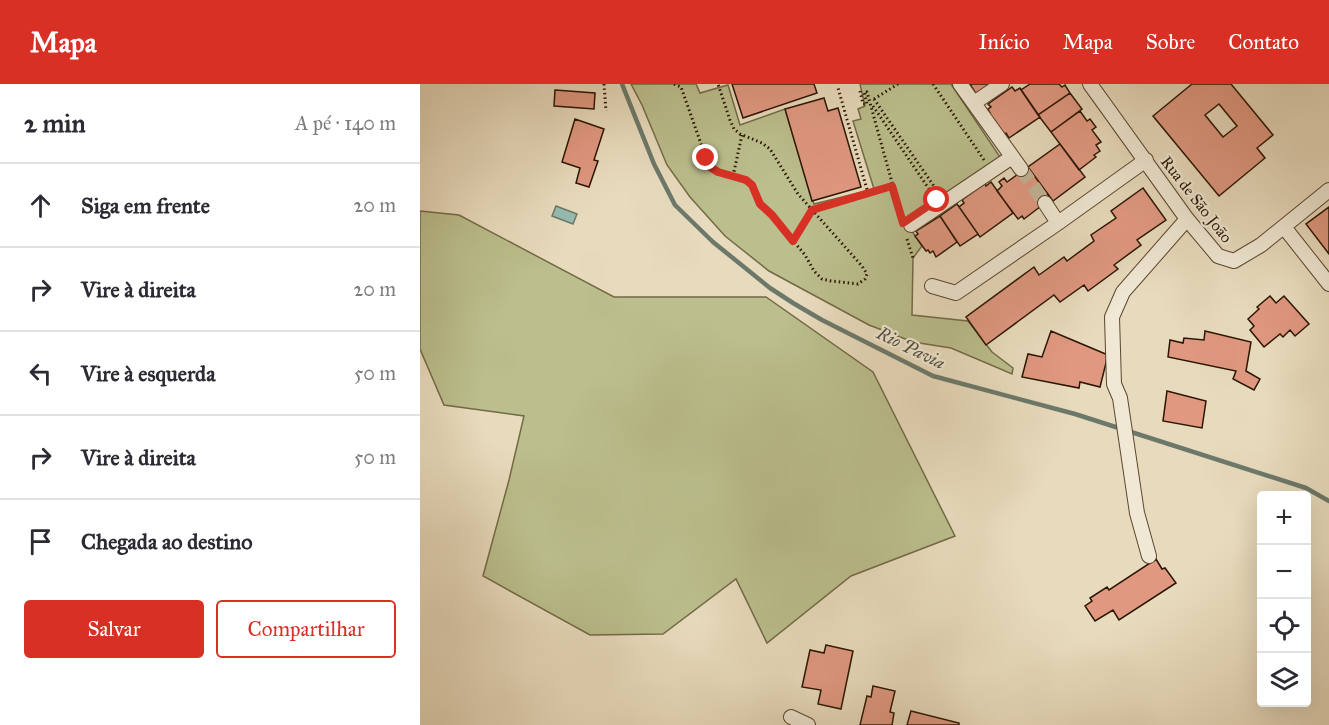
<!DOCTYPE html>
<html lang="pt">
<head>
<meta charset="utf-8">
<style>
  :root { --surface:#fff; --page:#f2f2f3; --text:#2b2b33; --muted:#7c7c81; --line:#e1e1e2; --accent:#d93025 }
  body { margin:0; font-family:"IM FELL Great Primer",serif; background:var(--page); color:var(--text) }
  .controls { position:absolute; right:18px; bottom:18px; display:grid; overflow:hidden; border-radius:6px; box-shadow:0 6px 24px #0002 }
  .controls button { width:54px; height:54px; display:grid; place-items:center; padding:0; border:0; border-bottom:2px solid var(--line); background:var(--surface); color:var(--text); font:30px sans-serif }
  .stop { position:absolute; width:18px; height:18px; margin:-14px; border:4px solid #d93025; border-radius:50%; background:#fff }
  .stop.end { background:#d93025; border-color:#fff; box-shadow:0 2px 6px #0008 }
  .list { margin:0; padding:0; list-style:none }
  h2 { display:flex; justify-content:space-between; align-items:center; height:78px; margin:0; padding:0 24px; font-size:26px }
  h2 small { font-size:20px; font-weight:400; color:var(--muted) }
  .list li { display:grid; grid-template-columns:39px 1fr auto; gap:18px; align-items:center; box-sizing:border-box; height:84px; padding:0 24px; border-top:2px solid var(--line) }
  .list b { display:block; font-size:22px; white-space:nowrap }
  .list em { font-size:20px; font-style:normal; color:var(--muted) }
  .actions { display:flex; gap:12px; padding:18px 24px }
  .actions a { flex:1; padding:14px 0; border:2px solid var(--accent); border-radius:6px; text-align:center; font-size:21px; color:var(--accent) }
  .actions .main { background:var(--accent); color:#fff }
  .icon { flex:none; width:33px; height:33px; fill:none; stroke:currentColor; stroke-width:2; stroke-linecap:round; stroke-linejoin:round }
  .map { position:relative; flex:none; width:909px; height:641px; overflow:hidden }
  header { display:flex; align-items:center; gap:36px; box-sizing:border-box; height:84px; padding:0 30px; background:var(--accent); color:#fff }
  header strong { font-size:28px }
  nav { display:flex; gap:33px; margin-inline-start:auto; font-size:21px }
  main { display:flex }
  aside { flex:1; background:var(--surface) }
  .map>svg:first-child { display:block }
</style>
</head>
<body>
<header>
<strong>Mapa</strong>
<nav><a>Início</a><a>Mapa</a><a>Sobre</a><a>Contato</a></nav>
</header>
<main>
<aside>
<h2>2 min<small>A pé · 140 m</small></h2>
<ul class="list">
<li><svg class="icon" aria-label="ahead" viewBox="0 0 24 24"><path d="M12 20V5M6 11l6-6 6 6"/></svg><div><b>Siga em frente</b></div><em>20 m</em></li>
<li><svg class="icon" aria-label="right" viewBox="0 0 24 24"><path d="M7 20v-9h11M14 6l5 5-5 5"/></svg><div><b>Vire à direita</b></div><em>20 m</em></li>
<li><svg class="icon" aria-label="left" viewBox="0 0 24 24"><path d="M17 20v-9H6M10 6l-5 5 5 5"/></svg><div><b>Vire à esquerda</b></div><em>50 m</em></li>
<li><svg class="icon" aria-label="right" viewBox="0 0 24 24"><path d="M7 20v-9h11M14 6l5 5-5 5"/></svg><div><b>Vire à direita</b></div><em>50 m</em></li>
<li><svg class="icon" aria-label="arrive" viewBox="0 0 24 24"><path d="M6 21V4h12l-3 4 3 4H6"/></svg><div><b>Chegada ao destino</b></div></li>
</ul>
<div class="actions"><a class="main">Salvar</a><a>Compartilhar</a></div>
</aside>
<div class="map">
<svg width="909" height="641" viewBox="0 0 909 641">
  <rect width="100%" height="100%" fill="#e8dbbd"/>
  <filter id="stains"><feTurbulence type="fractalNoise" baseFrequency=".00333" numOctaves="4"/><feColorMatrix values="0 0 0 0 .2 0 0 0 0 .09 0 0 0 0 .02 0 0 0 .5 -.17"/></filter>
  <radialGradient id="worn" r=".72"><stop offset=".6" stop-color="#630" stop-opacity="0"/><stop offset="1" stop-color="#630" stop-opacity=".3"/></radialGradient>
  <path fill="#bbbe8d" stroke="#736a46" stroke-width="1.5" d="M211,0H276L280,9L308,1L320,41L365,25L394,120L454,105L433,37L441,35L438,25L445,22L440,0H531L582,76L487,140L502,162L493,174L492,231L548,237L572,268L593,284L592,290L531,264L493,258L449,241L349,187L305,152L270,113L247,81L222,21Z
    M0,127L39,131L194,213H346L453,288L535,452L431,492L347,559L316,495L243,550L170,551L63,492L89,396L104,332L24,321L0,265Z"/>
  <path fill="#97bbb0" stroke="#6c796a" stroke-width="1.5" d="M136,122L157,130L153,140L132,132Z"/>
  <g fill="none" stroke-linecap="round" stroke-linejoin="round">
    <path stroke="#6c796a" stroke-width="4.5" d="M202,0L234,80L255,121L293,158L350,204L373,219L402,236L513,292L655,330L886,404L909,417"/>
  </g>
  <path fill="#e09881" stroke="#2b1500" stroke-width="1.5" fill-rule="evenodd" d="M312,0H394L397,9L323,34Z
    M550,0H570L556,10Z
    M610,0H639L642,3L645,1L650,9L618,31L601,6Z
    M772,0H811L853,51L837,64L845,74L799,112L733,32ZM799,20L817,42L803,53L785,31Z
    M592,3L595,7L600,4L620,33L589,54L586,49L582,52L568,31L570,29L568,25L571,23L568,20Z
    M135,6L175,9L174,25L134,22Z
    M650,9L662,25L631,48L618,31Z
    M404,14L408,27L418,24L441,103L392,117L365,25Z
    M660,27L667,37L670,35L676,43L672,46L681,58L676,61L680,67L674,71L676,73L659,86L631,48Z
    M155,35L184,45L174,76L178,77L169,103L156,99L160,84L142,78Z
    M640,60L665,93L633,117L608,83Z
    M608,83L629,112L624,115L625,119L604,135L602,132L598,135L577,107L582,102L579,98L584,94L587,98Z
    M571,98L593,129L560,153L539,123L544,119L542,116L565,99L566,102Z
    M723,104L746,136L717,156L721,161L694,181L698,185L668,207L664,201L640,218L634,211L566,261L546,233L614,183L619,191L644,173L647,177L674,157L671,151L696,134L691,127Z
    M537,120L558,150L540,162L520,132Z
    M909,123V170L886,140Z
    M520,132L537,158L516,173L513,167L510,169L508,166L506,167L495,152L498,150L496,147Z
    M850,212L856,219L864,212L889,240L875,252L870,246L863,253L860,250L844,263L830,246L834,242L828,235L839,225L837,223Z
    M631,247L688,271L680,303L660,298L659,304L602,293L608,270L622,273Z
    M785,247L831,258L826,287L840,295L834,306L813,295L816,287L748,273L750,256L763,259L764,254L784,256Z
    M747,307L786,317L782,344L743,337Z
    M736,475L742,485L745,484L756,499L699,536L693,526L675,537L665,522L672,517L670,514L687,503L689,506Z
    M406,561L433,567L421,625L398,620L401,606L382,603L390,566L404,569Z
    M453,602L475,607L470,628L474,629L472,641H440L447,612L451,613Z
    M491,627L539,639V641H487Z"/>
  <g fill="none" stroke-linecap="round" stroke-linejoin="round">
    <path stroke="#c2b397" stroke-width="14" stroke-dasharray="14 7" stroke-linecap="butt" d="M601,85L625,119"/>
    <defs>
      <path id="street" d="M540,0L601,85
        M670,0L767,135L798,172L814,177L841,161L909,106
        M554,19L582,0
        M625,119L638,139
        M491,141L592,73
        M864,143L909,200
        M512,202L536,209L638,139L726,76
        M729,472L717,429L700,314L694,300L692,233L703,208L767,135
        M371,633L388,641"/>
    </defs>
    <use href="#street" stroke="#5a462f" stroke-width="16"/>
    <path stroke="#2b1500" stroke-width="3" stroke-dasharray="1.5 3" stroke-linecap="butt" d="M184,0L186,27
      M254,0L261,3L286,74L290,83L298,88L326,96L332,101L340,120L352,131L385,171L394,187L402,195L411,197L438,200L445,195L447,190L442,182L378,110L350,65L342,59L320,50L314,45L310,36L298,0
      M513,0L564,76
      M440,7L443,20H447L444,8H447L481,131
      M454,15L518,108
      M454,15L478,0
      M453,22L513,111
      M313,92L322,51
      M448,109L472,102
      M487,155L493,174
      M373,157L391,126L448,109L418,4"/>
    <use href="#street" stroke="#f0e8d4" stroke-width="14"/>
  </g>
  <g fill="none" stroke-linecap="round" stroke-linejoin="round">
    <path stroke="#d93025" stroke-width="8" d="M286,74L290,83L298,88L326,96L332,101L340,120L352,131L373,157L392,126L472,102L483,139L517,116"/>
  </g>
  <g text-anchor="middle" stroke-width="4.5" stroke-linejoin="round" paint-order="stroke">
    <g font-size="16" fill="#2b1500" stroke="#f0e8d4">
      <text transform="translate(777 115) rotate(52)" y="6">Rua de São João</text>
    </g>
    <g font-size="18" font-style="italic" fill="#514f3e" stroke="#f0e8d4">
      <text transform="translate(491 264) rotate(26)" y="6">Rio Pavia</text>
    </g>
  </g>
  <rect width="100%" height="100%" filter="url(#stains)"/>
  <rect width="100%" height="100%" fill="url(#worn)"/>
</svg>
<div class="controls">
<button>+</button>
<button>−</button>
<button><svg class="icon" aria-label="locate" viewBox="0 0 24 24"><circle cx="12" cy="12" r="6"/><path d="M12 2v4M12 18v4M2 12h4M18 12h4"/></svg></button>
<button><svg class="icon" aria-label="layers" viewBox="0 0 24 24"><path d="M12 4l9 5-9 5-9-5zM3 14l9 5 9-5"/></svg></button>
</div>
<div class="stop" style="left:517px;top:116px"></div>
<div class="stop end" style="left:286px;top:74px"></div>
</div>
</main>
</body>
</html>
